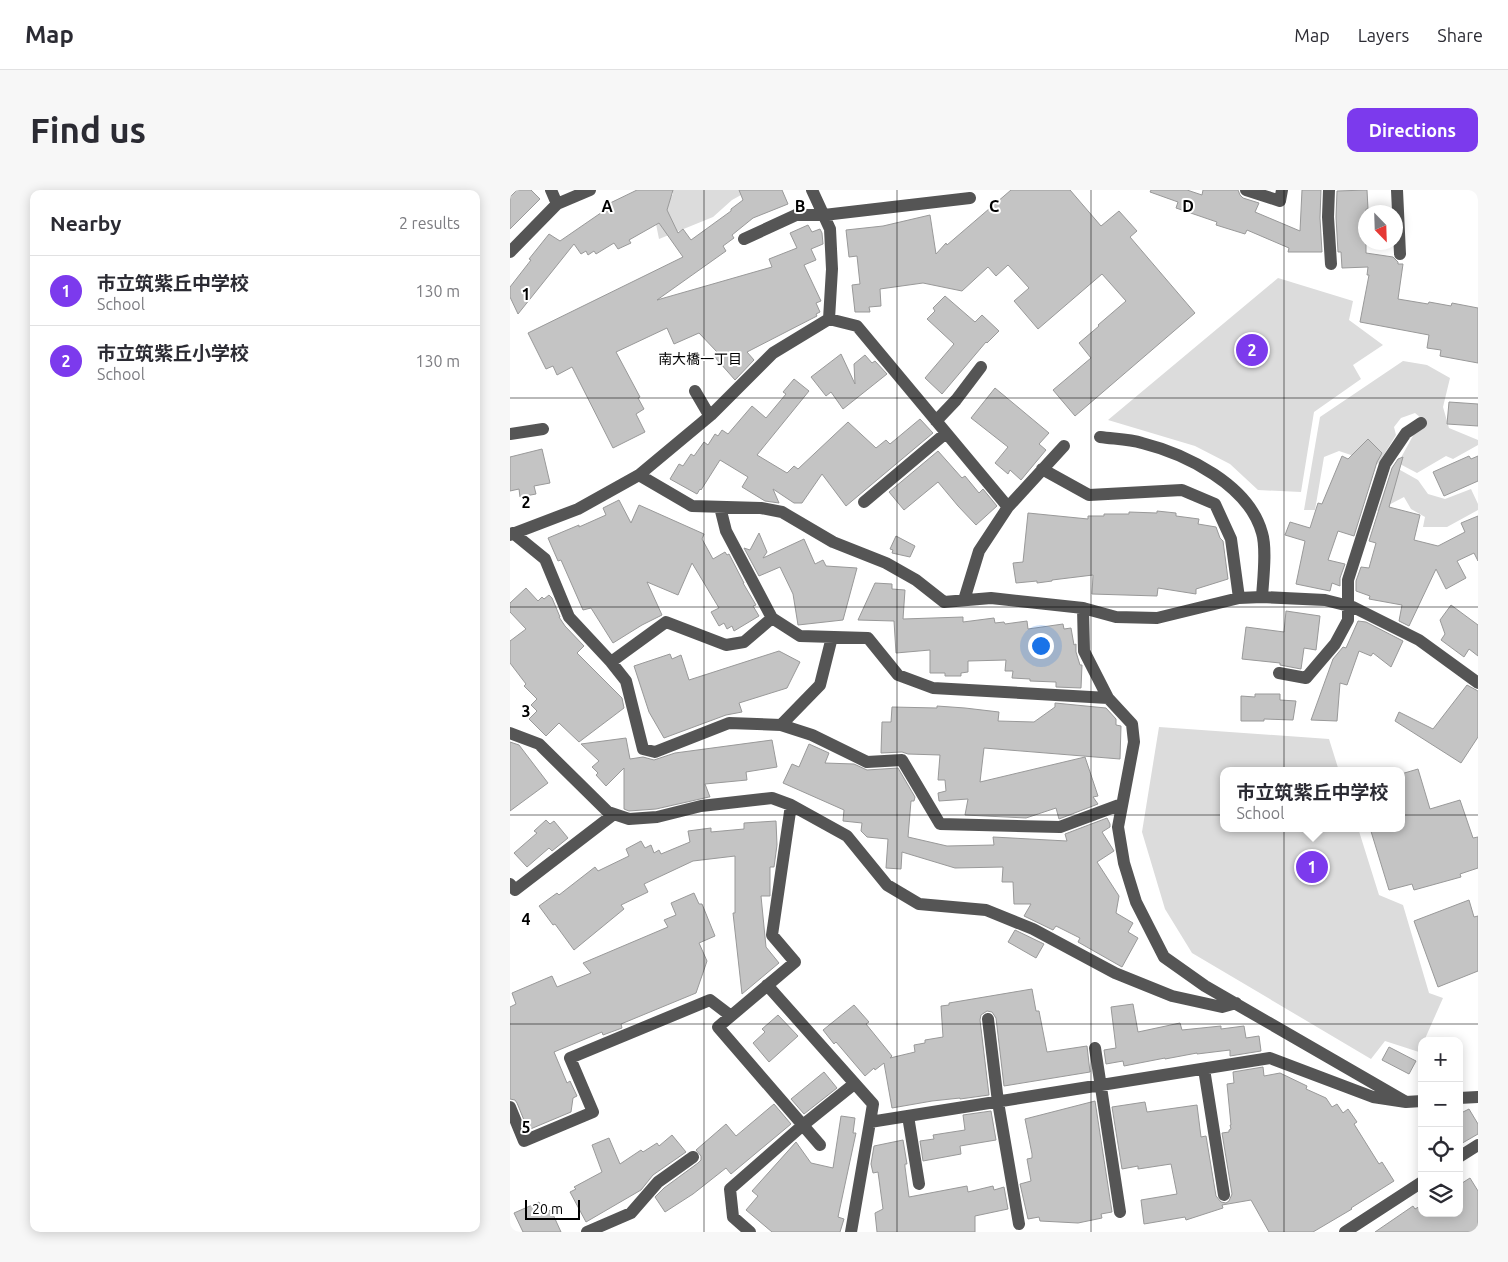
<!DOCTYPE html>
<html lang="en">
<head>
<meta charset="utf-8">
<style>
  :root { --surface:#fff; --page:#f7f7f7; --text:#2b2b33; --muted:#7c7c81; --line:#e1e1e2; --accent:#7c3aed }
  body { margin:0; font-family:Ubuntu,"Noto Sans JP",sans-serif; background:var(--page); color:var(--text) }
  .controls { position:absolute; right:15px; bottom:15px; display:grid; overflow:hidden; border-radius:10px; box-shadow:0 2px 12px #0003 }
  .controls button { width:45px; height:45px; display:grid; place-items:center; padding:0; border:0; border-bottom:1px solid var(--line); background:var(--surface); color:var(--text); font:25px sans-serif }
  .compass { position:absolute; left:848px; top:15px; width:45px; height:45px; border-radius:50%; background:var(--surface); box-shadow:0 2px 12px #0003; rotate:157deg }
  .scale { position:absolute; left:15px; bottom:12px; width:55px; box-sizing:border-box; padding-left:5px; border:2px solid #000; border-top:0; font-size:14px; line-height:18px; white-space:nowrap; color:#000; -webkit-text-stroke:4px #fff; paint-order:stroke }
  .you { position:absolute; left:530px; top:455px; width:18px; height:18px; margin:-12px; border:4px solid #fff; border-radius:50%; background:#1a73e8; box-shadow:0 0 0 8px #1a73e833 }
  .badge { display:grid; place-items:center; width:32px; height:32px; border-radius:50%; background:var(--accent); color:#fff; font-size:16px; font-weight:700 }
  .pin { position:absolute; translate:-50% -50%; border:2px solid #fff; box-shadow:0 1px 5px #0006 }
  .popup { position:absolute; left:710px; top:577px; width:185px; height:65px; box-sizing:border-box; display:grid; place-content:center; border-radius:10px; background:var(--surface); filter:drop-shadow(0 1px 4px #0005); font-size:16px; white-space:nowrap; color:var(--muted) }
  .popup b { font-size:19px; color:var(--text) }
  .popup::after { content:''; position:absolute; left:50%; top:100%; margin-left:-10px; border:10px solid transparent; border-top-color:var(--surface) }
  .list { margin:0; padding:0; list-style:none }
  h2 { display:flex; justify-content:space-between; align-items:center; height:65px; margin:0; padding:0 20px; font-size:21px }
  h2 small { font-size:16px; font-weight:400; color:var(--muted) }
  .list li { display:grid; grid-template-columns:32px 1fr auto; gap:15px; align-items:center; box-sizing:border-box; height:70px; padding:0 20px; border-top:1px solid var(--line) }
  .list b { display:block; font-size:19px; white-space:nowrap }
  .list p { margin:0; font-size:16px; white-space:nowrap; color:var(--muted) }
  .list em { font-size:16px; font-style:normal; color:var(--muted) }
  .icon { flex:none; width:28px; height:28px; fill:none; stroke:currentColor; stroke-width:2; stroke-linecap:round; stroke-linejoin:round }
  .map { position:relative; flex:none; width:968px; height:1042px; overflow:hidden; border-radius:10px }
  header { display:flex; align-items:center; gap:30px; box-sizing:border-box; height:70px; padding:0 25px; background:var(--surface); border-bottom:1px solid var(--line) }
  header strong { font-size:24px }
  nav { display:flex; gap:28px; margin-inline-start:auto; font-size:18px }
  .intro { display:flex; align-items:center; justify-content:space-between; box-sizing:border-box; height:120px; padding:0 30px }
  h1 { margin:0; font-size:35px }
  .button { padding:12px 22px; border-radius:10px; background:var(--accent); color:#fff; font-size:18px; font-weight:700 }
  main { display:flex; gap:30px; padding:0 30px }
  aside { flex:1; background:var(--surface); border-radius:10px; box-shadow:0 2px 12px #0003 }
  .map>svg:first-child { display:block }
</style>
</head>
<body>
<header>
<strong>Map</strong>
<nav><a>Map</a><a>Layers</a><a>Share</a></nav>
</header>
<div class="intro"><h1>Find us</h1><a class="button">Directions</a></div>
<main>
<aside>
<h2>Nearby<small>2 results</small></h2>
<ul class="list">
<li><span class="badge">1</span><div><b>市立筑紫丘中学校</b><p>School</p></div><em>130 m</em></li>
<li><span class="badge">2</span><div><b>市立筑紫丘小学校</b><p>School</p></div><em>130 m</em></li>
</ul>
</aside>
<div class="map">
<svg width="968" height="1042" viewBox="0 0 968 1042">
  <rect width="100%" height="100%" fill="#fff"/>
  <path fill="#dcdcdc" d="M162,0H240L222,10L203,27L149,49L146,34L163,4Z
    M768,88L843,111L839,130L873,155L843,175L851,189L804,222L791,302L748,300L720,274L685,256L598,230Z
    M893,171L917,175L940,188L933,217L939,238L968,250V255L943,269L936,266L907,283L888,273L904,244L917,233L905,223L891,228L884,237L886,245L868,274L829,261L814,267L805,320H794L810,227Z
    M883,276L908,290L918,304L935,309L961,299L968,314V320L937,337H913L915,327L901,319L894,307L867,321Z
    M649,537L819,549L829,581H713V638H848L869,705L893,715L919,803L933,808L914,851H912V855L909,862L875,851L861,869L682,763L655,719L632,642Z"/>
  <path fill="#c4c4c4" stroke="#999" d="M7,0H21L30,9L0,39V7Z
    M127,0H163L157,20L168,43L173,39L181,50L221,21V19L233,10L229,0H272L278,14L243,28L222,45L224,48L213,56L216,61L147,110L262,77L259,69L287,58L280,43L298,35L302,42L310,39L312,43L313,54L301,59L306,70L294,75L311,111L306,113L310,122L306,124L307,126L237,162L244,170L225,190L203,165L207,162L189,143L164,154L157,138L106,162L130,207L128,208L134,219L126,224L135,242L103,258L62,177L47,185L43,176L36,179L18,143L173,67L149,33L119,50L121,53L108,59L104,53L86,64L84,61L78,65L76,61L71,64L64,54L8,124L0,107V97L21,70L19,69L39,44L50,51L98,18L96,15Z
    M501,0H560L591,36L609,21L627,41L620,47L685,123L565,226L543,200L581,168L569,153L589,136L588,135L616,111L592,84L528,139L504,111L519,98L498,75L486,86L478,77L452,101L413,93L370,99L371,116L359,117L360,122H345L342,95L350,94L347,66L339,67L336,40L373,36L420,25L426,64L436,53L437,55Z
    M641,0H677L692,5L693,0H728L730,5L733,8L749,13L745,22L790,41L792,0H811L810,28L812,62H778L779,58L737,40L735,44L706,35L707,32L666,18L668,12L640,2Z
    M857,0L858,19H856V63L883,67L888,72V74H893L888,109L918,114L919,112L941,116L942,113L968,118V173L930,166L931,160L917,158L919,145L850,132L859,85H857L858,77L832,78L831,62H828L826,27L827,1Z
    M435,106L465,132L472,125L489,141L477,153L476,152L432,204L415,188L444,154L417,129L425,121L423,118Z
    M331,164L345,194L344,174L355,165L362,173L365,171L377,184L333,219L321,202L316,206L301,187Z
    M284,189L299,201L247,265L277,283L284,276L288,279L338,232L366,258L376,250L380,254L410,229L423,243L336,316L312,284L292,313H284L263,299L269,313L255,311L232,297L238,287L210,270L191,300L190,299L187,304L160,289L169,274L173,276L181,264L184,266L194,252L198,255L205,244L208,246L212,240L218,244L242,216L256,228L276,204L273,202Z
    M485,198L539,243L529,254L536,260L511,290L500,280L498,284L485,273L498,257L461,228Z
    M939,212L968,214V236L937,234Z
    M858,249L872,263L867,272L844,346L828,341L818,370L835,374L830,388V396L822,393L820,401L786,394L795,351L775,345L780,332L800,338L808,313L812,314L832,266L838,269Z
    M32,259L40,293L24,296L26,304L10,307L9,299L0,301V267Z
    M428,261L452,288L455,286L469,303L473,299L487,316L466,335L448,316L428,292L394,320L379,302Z
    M959,266L961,269L968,266V291L934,306L923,282Z
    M893,267L879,317L910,325L904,350L928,356L955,342L951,333L968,326V371L964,363L947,371L956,388L936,399L926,379L899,436L889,431L892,415L859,409L860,406L846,401V391L851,377L859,378L866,353L859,351L882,278L888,269Z
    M109,310L121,333L129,315L194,344L192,349L203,369L215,362L217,365L219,364L234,393H233L246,415L243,416L249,426L224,441L222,436L217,439L214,433L209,436L201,422L209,418L182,373L168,405L137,392L152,425L132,435L103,453L81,418L73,420L51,370L48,371L38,348L69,335V337L96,325L93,318Z
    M647,321L666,323V326L689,329L688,334L706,337L710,348L713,351L718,389L686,399V404L648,398L647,406L582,404L583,385L542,390V391L527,393V391L506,393L503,373L513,372L518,323L578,329V326H594V324H619V322L647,323Z
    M249,343L257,362L253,368L294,349L305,374L313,370L316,376L347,378L333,430L288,435L283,404L270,377L249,386L234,358L240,360Z
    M386,346L405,356L400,367L382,363L383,360L380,359Z
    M365,393L382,394V399L395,400L393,429L453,427V432L484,428L485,433L494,432L495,434L517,431L518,439L553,434L554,439L561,438L564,455L566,454V462L570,475H572L571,498L546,497V492L520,491V489L502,488L503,481H495L496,470L458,471V482L451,483V486H435V483H420V460L386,463L384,431L348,430Z
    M16,398L28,411L32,407L34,409L39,405L42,408L50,427H49L55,436L74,456L67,463L112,508L114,518L69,552L49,533L36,546L19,529L27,521L21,515L27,509L14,496L16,494L0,473V451L16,439L0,422V413Z
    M941,415L968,435V466L959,459L954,467L931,450L935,444L930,430Z
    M776,421L810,426L806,460L794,458L791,479L770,475V473L732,469L736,437L774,442Z
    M848,431L856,432L893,451L881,477L863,463L861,466L849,461L837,495L830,493L827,531L801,530L823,469L833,457L836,458Z
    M269,461L290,472L277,498L229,513L232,522L216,525L154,548L139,522L124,476L160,464L162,469L171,465L179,490Z
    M957,495L968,501V547L951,573L885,531L889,522L923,539Z
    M745,504H770V510L786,511L783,530L754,529V531H731V506L745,507Z
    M545,513L596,518L606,529V535L611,536L610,569L474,558L470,592L575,567L588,606L583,607L588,614L549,629L546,618L516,628L455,625L458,609L429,611L428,603L436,601L435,590H428L430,565L398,564L392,562L371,563L372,532H381L382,517L427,518V516L455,518L489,522L488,531L524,532L545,517Z
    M116,548L120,569L133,567L144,570L165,563L262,550L267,577L236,582L237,590L195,594L200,607H199L146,619L119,621L114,619V578L96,596L86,585L88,583L82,577L89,571L71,554Z
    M0,552L9,555L38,593L0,621Z
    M299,554L319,563L315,573L344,574L357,580L388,578L405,607L404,611H401L398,647L437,656L484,655L483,647L557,651L555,644L597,628L600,634V637L592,642L604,661L587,672L609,706L606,723L623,733L618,742L628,748L612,777L568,752L570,748L546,736L543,740L514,726L521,714H504L503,692H492L493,677L445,678L392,662L391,679L376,678L378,649L357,647L351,641L352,633L333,631L334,620L273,593L282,574L289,577Z
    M908,579L920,619L950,610L963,648L968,647V678L950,684L951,687L904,700L902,694L879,700L860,638H891V584Z
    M36,630L40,634L44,631L58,648L42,661L39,658L17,677L4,663L27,643L24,641Z
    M266,631L267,655L264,677H260V706H251L256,757L269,773L232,804L223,723H225V666L183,671L134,694L138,702L111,715L114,719L64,760L45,734L43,735L29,716L47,703L49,705L85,677L88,681L119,666L116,659L131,651L135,658L141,655L144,663L149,660L151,664L180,652L178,641L201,638V642L234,639V633Z
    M184,703L189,714H192L205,746L189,753L197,771L186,803L111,834L112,838L93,845L92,842L44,862L57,893L60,891L67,906L63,908L61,922L18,940L7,913L5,910L0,909V817L6,814L2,803L42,786L47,797L81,783L73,773L158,737L154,730L166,725L161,713Z
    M959,710L964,727L968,726V781L928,797L904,731Z
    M505,740L534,754L526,768L498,752Z
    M522,799L526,821H529L537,862L577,856L580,882L494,896L486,828L482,822L477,821L471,825L470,830L479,905L450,909V908L422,911L382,918L374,873L365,880L364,878L355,886L326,852L324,854L313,840L344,815L359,832L356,834L382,866L380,868L405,862L404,855L415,853V850L433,847L431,816L439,815V813Z
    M623,814L628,842L670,833L672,840L711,836V839L734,836L736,848L749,846L751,861L720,866V860L687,864V863L655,869V868L614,876L613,871L596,874L594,860L606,858L601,817Z
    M268,825L288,846L259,872L243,853L255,842L252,839Z
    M879,857L906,871L899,884L872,870Z
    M753,877L754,886L770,883L797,896L796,899L816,908L822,917L827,914L833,923L838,919L847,932L844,934L869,974L872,972L884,991L841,1018L842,1019L803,1042H759L741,1010L712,1015L713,1018L676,1030L675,1027L634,1034L631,1010L667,1004L661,974L628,979V976L612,979L602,917L635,912L637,922L687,915L691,947L696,946L706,1006L711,1012L716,1013L719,1011L722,1004L712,943L719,942V940L721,939L720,935H721L717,894L724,893L723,882Z
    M314,882L327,898L294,924L281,909Z
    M585,911L602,1022L591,1024L592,1028L568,1033L530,1031L529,1027L518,1029L510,994L521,991L517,969L522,968V964L515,929Z
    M264,914L281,934L221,984L216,978L183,1004L155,1022L145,1007L154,998L188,973L191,970V966L186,960L216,934L226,946Z
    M959,919L968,934V944L949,955V924Z
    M481,921L486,950L450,956L451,964L413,971L410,951L424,949L423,945L455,940L453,925Z
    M331,926L345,928L343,943H346L328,1027L334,1029L330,1042H262L236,1020L248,1006L242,1001L286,952L301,973L323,978Z
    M162,945L176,962L143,985L131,1000L76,1032L60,1002L66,999L64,997L92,982L82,955L99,948L110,974L131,960L133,962L147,953L149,956Z
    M393,950L397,974H395V977L399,1007L457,996L458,1002L483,996L484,1000L494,997L498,1019L465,1026V1042H367L365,1023L373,1019L368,982L363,983L361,974L364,956Z
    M960,988L968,1001V1042H865L903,1016L905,1019L912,1015V1023H949V995Z
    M29,1012L34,1023L41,1020L51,1042H13L4,1023Z"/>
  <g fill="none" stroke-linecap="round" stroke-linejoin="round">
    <path stroke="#555" stroke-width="12" d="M41,0L47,14L80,0
      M736,0L770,11L772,0
      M819,0L818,27L821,74
      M887,0L890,64
      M234,49L286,25H314L460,8
      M0,62L47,14
      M319,129L347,136L498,317L554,256
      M185,201L199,225
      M426,231L446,210L471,177
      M0,244L33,239
      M590,247C604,249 619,249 632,253C676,264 739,295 752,343C757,359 753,390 752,407
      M532,279L579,305L672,300L705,314L721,349L729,408
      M129,285L201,225L263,163L319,129L322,79L320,39L302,0
      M354,312L436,243
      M210,317L216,341L262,428L290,446L358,448L388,485L423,498L598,508
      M3,343L35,369L59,427L101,472L156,432L216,455L234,452L262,428
      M0,345L68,319L129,285L182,316L251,318L272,322L323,352L376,373L406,390L434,412L481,408L573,418L574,461L598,508L622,534L624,552L608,637L614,673L626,712L654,767L695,796L896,912
      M454,410L469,361L498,317
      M573,418L606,427L647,428L729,408L752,407L815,410L843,417L909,450L968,493
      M322,447L310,495L271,535L302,545L357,572L392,570L430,634L550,637L612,614
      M101,472L116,491L133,559L145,562L219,533L271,535
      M769,483L796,488L825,454L838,430V390L875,274L896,243L911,233
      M0,543L29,554L98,622L119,629L147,627L191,616L262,608L281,615L337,646L377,695L409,714L476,720L523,739L605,783L662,806L712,817L726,813
      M281,615L262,745L285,772L208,837L310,955
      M0,694L5,700L104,624
      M257,795L363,914L360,932
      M478,829L488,912L509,1034
      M585,858L610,1022
      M694,879L714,1005
      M949,908L968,907
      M0,917L14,951L83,922L60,868L200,810L221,826
      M398,926L409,994
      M949,967L968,955
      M77,1042L121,1023L148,992L183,967
      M240,1042L223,1027L220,999L293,935L344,894
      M341,1042L360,932L760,868L863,907L896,912L912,911
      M835,1042L912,992"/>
  </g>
  <path fill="none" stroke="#000" stroke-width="1" stroke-opacity="0.55" d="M194,0V1042M387,0V1042M581,0V1042M774,0V1042M0,208H968M0,417H968M0,625H968M0,834H968"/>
  <g text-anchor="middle" stroke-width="4" stroke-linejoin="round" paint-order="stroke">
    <g font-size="14" fill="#000" stroke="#fff">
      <text x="190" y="174">南大橋一丁目</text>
    </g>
  </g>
  <g font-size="16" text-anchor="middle" font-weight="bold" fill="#000" stroke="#fff" stroke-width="4" stroke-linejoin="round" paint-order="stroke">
    <text x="97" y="22">A</text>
    <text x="290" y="22">B</text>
    <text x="484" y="22">C</text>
    <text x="678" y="22">D</text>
    <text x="16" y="110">1</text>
    <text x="16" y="318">2</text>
    <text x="16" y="527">3</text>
    <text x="16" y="735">4</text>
    <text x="16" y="943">5</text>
  </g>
</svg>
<div class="controls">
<button>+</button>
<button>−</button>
<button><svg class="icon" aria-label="locate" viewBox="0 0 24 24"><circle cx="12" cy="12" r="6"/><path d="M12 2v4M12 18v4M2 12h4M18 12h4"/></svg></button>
<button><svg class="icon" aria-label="layers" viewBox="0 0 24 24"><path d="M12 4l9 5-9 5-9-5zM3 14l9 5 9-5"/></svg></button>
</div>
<svg class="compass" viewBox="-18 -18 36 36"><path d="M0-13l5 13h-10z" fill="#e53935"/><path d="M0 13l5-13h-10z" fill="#7c7c81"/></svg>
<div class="scale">20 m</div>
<div class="you"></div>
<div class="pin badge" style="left:802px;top:677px">1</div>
<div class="popup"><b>市立筑紫丘中学校</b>School</div>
<div class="pin badge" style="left:742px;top:160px">2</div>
</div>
</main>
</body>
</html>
